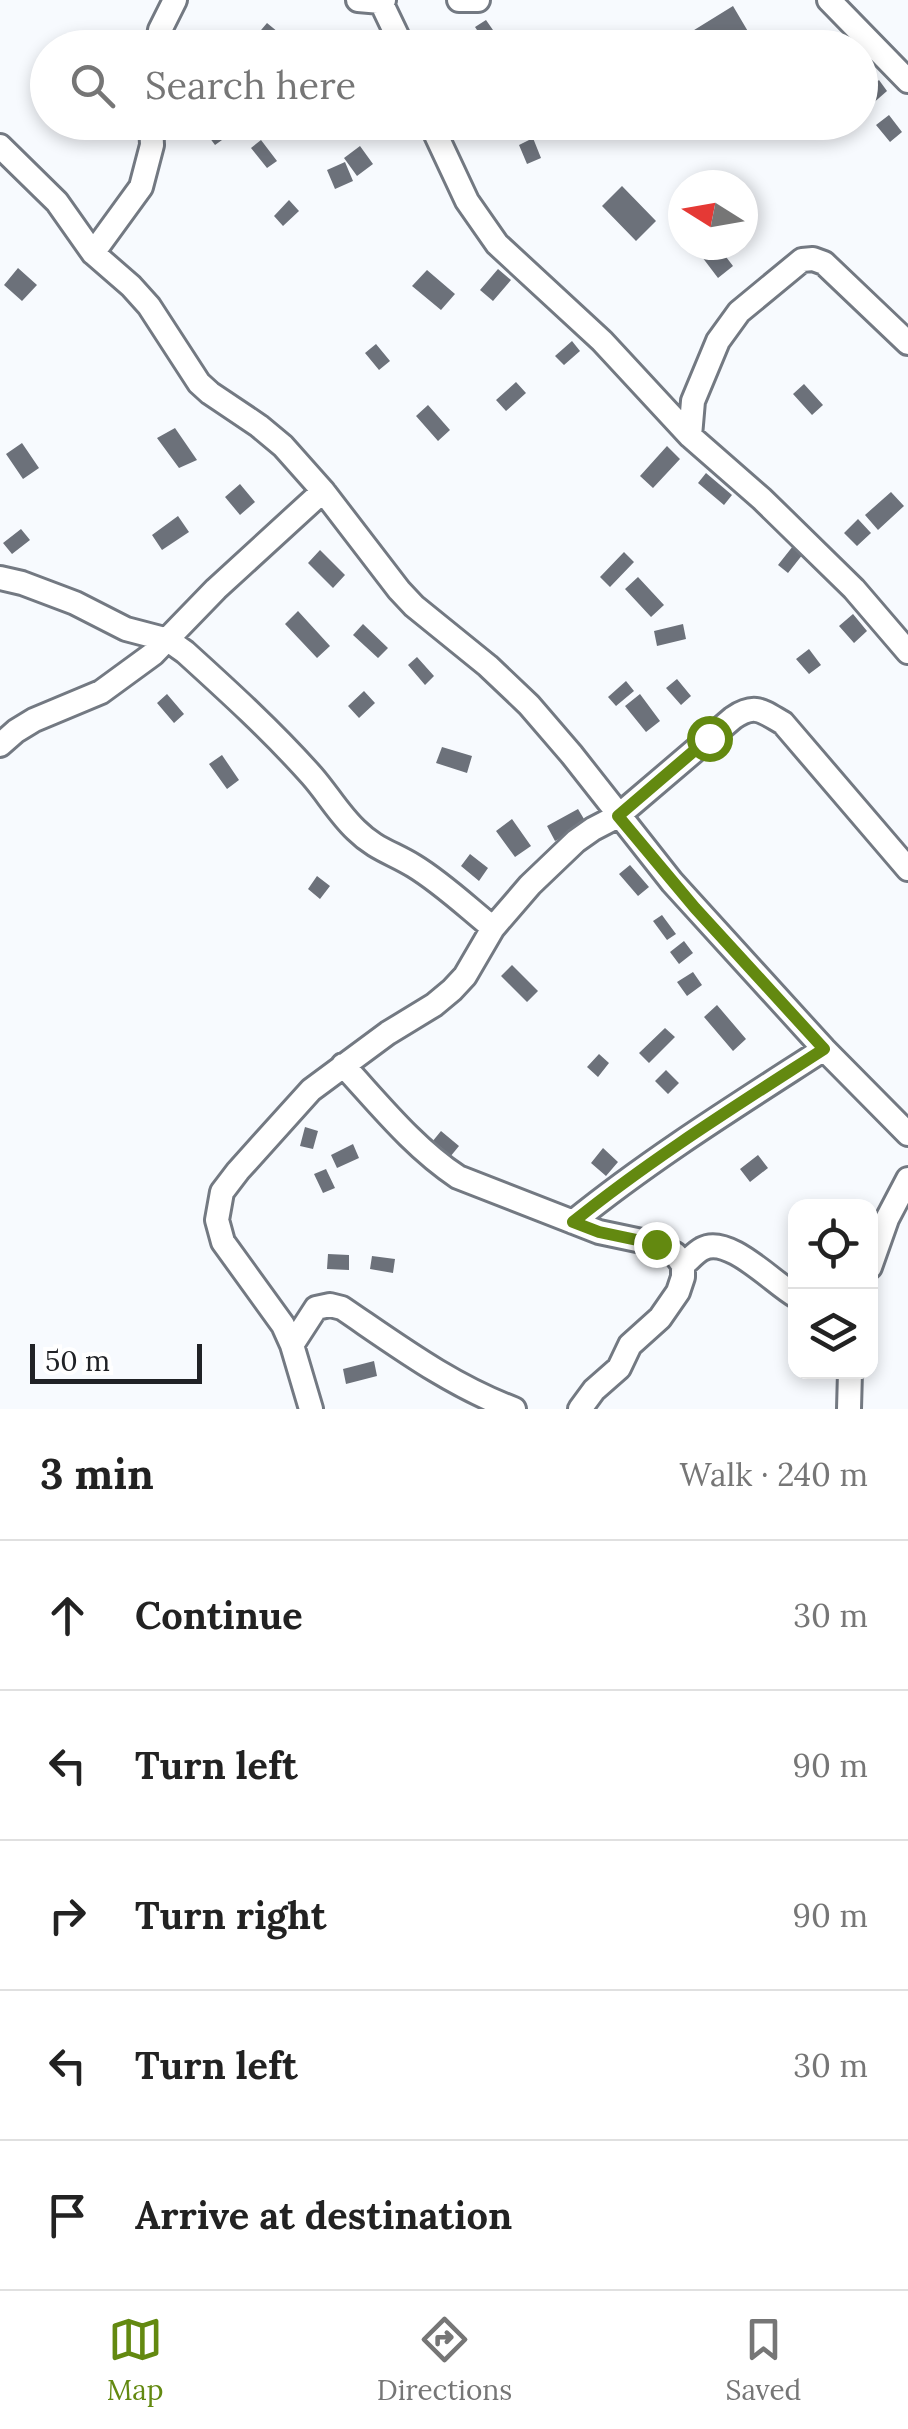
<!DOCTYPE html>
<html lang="en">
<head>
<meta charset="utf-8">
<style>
  :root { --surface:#fff; --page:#f2f2f2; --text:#222; --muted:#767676; --line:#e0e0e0; --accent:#638910 }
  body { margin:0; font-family:Lora,serif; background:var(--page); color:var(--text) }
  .controls { position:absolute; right:30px; bottom:30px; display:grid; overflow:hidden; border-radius:20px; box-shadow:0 5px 15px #0003 }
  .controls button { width:90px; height:90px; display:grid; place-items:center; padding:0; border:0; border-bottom:2px solid var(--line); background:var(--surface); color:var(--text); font:50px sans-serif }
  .compass { position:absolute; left:668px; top:170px; width:90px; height:90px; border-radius:50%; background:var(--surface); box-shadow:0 5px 15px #0003; rotate:281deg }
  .scale { position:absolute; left:30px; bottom:25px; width:172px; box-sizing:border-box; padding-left:10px; border:5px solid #202226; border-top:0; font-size:28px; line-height:35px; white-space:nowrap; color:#202226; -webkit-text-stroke:8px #fff; paint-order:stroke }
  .stop { position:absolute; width:30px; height:30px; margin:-22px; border:8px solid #638910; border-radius:50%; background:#fff }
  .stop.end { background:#638910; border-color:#fff; box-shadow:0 2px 10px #0008 }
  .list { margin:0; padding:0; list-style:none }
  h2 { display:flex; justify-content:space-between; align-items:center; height:130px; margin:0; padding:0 40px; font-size:42px }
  h2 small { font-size:32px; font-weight:400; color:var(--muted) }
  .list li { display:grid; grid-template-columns:65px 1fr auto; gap:30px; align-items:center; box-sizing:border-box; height:150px; padding:0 40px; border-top:2px solid var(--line) }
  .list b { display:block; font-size:38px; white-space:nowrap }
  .list em { font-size:32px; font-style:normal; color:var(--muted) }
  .icon { flex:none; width:55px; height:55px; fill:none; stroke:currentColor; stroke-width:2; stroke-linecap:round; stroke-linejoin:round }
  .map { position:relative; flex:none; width:908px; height:1409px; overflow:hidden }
  .search { position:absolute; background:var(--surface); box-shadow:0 5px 15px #0003; left:30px; right:30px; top:30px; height:110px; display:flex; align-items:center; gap:25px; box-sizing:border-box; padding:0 35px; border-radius:55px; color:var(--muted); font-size:38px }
  .sheet { height:880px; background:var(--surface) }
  nav { display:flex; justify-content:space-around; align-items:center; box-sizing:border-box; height:140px; border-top:2px solid var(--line); background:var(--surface); font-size:28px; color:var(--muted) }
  nav a { display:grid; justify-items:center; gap:5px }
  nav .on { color:var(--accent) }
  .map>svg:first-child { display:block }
</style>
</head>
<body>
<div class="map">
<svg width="908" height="1409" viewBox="0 0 908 1409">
  <rect width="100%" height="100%" fill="#f7fafe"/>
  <path fill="#6c717a" d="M733,6L756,45L752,48H665Z
    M486,20L502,43L497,48H489L475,27Z
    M267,23L284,37L276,48H270L256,36Z
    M879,80L887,91L871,105L862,94Z
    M889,115L902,132L890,142L876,125Z
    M198,122H220L229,135L215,145Z
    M533,138L541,158L527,164L519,145Z
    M261,140L277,161L267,168L251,148Z
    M360,146L373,164L357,176L344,158Z
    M345,162L353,181L335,189L327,170Z
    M622,186L656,221L636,241L602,206Z
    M289,200L299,211L283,226L274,216Z
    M693,245H717L733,266L718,278Z
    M18,268L37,285L22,301L4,285Z
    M498,269L511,280L493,301L480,290Z
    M427,270L455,294L441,310L412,286Z
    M572,341L580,351L564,365L555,356Z
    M376,344L390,361L379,370L365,353Z
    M516,382L526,393L506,411L496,400Z
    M804,384L823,405L812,415L793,394Z
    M428,405L450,430L438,441L416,416Z
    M175,428L197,460L179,468L157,438Z
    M22,443L39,468L23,479L6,454Z
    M667,446L680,459L653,488L640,476Z
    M706,473L732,495L724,505L698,483Z
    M240,484L255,502L240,515L225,497Z
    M891,492L904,506L878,530L865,515Z
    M178,516L189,532L162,550L152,535Z
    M858,519L871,533L857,546L844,533Z
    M21,529L30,540L12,554L3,543Z
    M793,546L803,554L788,573L778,565Z
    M320,550L345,575L333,588L308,563Z
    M624,552L634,562L610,587L600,577Z
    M638,577L664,605L651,617L625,589Z
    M298,611L330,646L317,658L285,624Z
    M853,614L867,631L854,643L839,626Z
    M363,624L388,648L378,658L353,635Z
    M683,624L686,639L657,646L654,631Z
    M809,649L821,665L809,674L796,659Z
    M417,657L434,676L425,685L408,665Z
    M677,679L691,696L681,705L666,688Z
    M626,681L634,691L616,706L608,697Z
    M364,691L375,703L359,718L348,706Z
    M167,694L184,714L174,723L157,703Z
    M640,694L660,721L646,732L625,706Z
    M442,747L472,756L467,773L436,763Z
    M222,755L239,780L227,789L209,764Z
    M578,809L587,824L555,841L547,826Z
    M512,819L531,846L515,857L496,831Z
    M470,854L488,868L479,881L461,866Z
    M630,865L649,887L638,896L619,874Z
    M317,876L330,886L320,899L308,889Z
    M662,915L676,934L667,940L653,921Z
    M684,941L693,953L679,964L670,952Z
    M512,965L538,991L527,1002L501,976Z
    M693,972L702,985L687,996L677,982Z
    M717,1005L746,1039L733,1051L704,1017Z
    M665,1028L675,1037L649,1063L639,1053Z
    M599,1054L609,1063L598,1077L587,1067Z
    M666,1070L679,1083L668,1094L655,1081Z
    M305,1127L318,1131L313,1149L300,1146Z
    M441,1131L459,1146L450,1157L432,1142Z
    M353,1144L359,1158L337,1168L331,1155Z
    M603,1148L618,1162L606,1176L591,1163Z
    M758,1155L768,1168L750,1182L740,1169Z
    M326,1169L335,1188L323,1193L314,1174Z
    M328,1254L349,1255V1270L327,1269Z
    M372,1256L395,1259L393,1273L370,1269Z
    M374,1361L377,1376L346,1384L343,1369Z"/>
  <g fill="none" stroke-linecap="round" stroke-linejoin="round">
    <defs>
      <path id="minor" d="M358,0L381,2L384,0
        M459,0H478
        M829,0L908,81
        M381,2L403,48
        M157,48L160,30L175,0
        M430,122L467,201L497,244L602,341L690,436L762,499L854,589L908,652
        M0,146L57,202L93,253L131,286L149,306L199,383L210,393L259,426L283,446L323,491L399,590L414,606L488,666L529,705L572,755L672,882L824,1049L908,1134
        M93,253L141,187L152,145L151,122
        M690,436L693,401L718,341L739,312L802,260L813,259L824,263L908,343
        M0,578L22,583L75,603L126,629L168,640L185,652C228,691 273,732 312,776C327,793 339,814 356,830C375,849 393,853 414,866C442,883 467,907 493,928
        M0,745L16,731L34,720L101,692L153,654L216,589L323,491
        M343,1065C379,1104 413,1147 458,1177L599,1232L656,1244L675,1254L683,1265V1277L678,1292L660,1318L630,1345L619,1368L594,1390L580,1409
        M573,1222C652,1158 739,1104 824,1049
        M683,1265C689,1260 696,1252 702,1249C728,1234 773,1283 796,1296
        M870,1267L887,1219L908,1179
        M292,1345L316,1308L330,1305L342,1308C398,1346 450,1385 514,1409
        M311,1409L292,1345L283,1325L223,1242L217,1220L222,1192L238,1171L311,1090L388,1033L434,1005L452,990L465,976L493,928L530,885L576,841L593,829L618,816L733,718C755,703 762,711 783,723L908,869
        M849,1409L850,1372"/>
    </defs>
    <use href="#minor" stroke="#737982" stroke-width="28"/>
    <use href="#minor" stroke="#fff" stroke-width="22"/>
  </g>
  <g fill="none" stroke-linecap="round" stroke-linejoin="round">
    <path stroke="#638910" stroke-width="12" d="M656,1244L599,1232L573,1222C652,1158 739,1104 824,1049L695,908L618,816L709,738"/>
  </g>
</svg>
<div class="controls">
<button><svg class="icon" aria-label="locate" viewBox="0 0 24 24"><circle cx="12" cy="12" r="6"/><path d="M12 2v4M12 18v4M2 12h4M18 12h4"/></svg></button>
<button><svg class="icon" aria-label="layers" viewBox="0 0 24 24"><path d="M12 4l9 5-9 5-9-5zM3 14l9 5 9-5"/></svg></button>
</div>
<svg class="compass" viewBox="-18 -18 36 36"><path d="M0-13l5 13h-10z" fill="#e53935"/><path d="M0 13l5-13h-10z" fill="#767676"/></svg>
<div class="scale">50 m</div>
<div class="stop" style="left:709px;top:738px"></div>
<div class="stop end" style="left:656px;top:1244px"></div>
<div class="search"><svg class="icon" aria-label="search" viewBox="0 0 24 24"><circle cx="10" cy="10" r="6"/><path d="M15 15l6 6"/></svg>Search here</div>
</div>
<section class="sheet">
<h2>3 min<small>Walk · 240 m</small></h2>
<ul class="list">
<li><svg class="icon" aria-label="ahead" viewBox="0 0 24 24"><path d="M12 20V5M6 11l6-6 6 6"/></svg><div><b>Continue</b></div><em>30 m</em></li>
<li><svg class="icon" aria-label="left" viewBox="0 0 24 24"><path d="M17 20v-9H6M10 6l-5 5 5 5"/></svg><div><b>Turn left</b></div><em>90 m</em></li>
<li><svg class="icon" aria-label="right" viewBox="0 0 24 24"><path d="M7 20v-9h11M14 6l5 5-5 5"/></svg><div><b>Turn right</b></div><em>90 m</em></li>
<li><svg class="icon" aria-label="left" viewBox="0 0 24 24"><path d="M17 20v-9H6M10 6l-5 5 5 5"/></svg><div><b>Turn left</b></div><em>30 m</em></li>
<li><svg class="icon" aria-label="arrive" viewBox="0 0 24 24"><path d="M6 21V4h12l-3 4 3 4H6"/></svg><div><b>Arrive at destination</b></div></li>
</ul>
</section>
<nav>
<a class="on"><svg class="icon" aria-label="map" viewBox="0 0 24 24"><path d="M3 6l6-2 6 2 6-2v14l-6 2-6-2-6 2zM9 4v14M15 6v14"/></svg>Map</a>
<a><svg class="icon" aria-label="directions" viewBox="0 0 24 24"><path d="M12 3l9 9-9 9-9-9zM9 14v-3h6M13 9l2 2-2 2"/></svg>Directions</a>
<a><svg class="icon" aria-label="saved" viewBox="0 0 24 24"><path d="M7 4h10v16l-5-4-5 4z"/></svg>Saved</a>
</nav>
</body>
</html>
